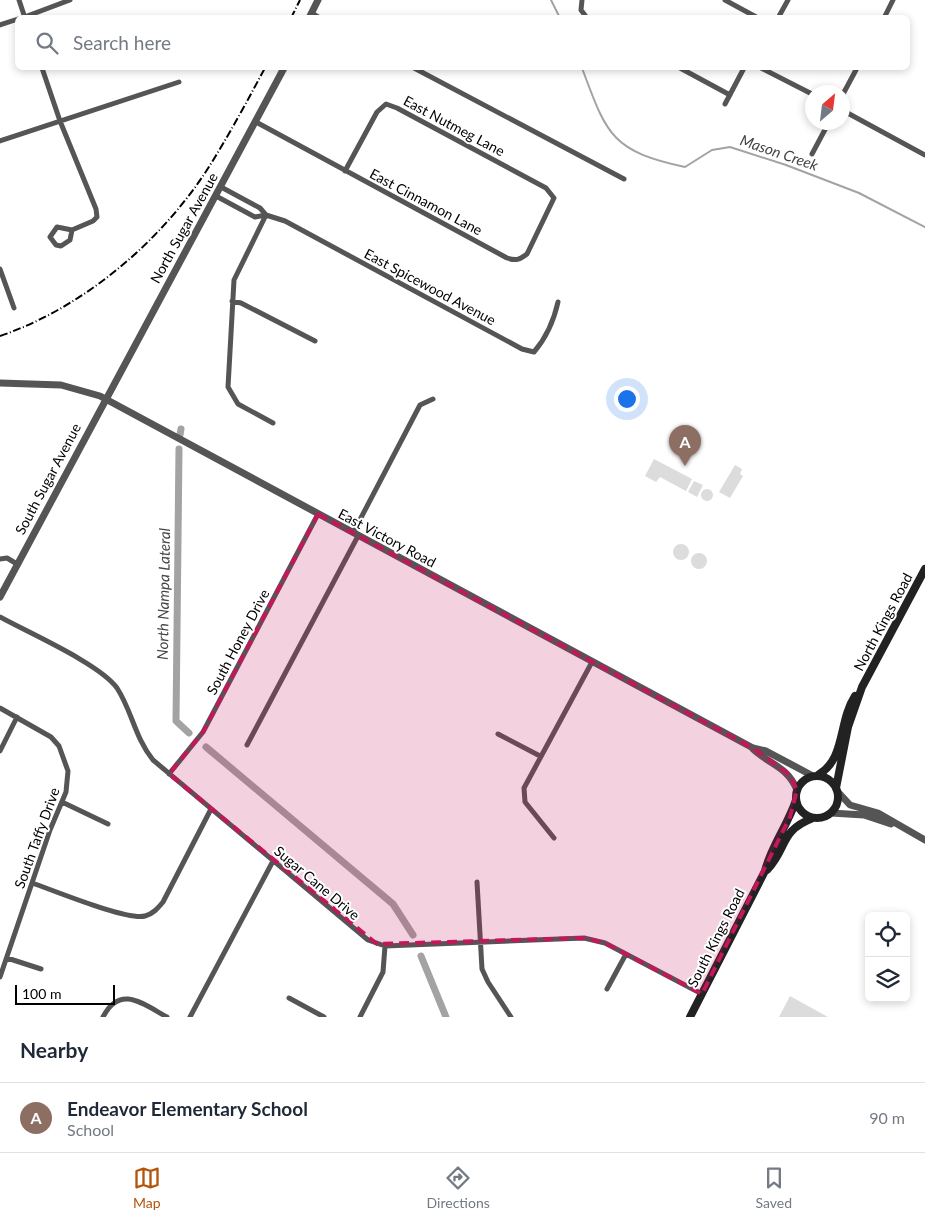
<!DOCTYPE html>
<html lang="en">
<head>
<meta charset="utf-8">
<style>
  :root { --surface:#fff; --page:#f2f2f3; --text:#1f2937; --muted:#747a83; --line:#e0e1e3; --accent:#b45309 }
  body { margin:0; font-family:Lato,sans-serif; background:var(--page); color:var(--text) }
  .controls { position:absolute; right:15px; bottom:15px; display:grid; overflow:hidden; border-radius:8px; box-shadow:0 2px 8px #0003 }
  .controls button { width:45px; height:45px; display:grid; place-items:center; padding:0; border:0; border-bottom:1px solid var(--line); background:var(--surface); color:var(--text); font:25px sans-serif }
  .compass { position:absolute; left:805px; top:85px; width:45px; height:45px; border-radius:50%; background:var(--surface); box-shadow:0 2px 8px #0003; rotate:28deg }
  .scale { position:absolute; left:15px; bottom:12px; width:100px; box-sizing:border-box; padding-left:5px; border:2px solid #000; border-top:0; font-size:14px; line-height:18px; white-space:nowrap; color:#000; -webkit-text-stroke:4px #fff; paint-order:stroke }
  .you { position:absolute; left:626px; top:398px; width:18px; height:18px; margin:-12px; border:4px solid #fff; border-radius:50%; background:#1a73e8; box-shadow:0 0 0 8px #1a73e833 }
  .badge { display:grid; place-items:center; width:32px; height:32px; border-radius:50%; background:var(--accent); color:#fff; font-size:16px; font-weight:700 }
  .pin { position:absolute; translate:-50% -41px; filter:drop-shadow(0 1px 2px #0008) }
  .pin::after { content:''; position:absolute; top:26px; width:18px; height:15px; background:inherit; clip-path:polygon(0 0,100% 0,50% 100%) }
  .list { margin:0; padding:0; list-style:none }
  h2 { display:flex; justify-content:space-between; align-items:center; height:65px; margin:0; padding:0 20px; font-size:21px }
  h2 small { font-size:16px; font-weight:400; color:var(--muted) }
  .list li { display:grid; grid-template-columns:32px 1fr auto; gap:15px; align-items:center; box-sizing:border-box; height:70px; padding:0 20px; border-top:1px solid var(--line) }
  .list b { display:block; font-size:19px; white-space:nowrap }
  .list p { margin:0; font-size:16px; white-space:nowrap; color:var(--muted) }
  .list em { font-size:16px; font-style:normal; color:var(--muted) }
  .icon { flex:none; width:28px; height:28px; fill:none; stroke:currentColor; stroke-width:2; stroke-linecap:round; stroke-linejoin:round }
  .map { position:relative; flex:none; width:925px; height:1017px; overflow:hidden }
  .search { position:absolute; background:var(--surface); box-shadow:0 2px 8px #0003; left:15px; right:15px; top:15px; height:55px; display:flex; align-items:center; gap:12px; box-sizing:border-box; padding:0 18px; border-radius:8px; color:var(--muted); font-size:19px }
  .sheet { height:135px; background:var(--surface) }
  nav { display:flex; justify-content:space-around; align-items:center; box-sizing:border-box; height:70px; border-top:1px solid var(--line); background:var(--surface); font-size:14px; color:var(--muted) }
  nav a { display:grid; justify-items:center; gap:2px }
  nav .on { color:var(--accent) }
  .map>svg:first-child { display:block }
</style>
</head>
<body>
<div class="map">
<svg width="925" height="1017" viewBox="0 0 925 1017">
  <rect width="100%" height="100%" fill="#fff"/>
  <path fill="#dcdcdc" d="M654,459L692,479L686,491L660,477L656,482L645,476Z
    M735,465L742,469L740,474L743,476L730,498L719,492Z
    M694,481L703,485L697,497L688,492Z
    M701 495a6 6 0 1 1 12 0a6 6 0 1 1-12 0Z
    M673 552a8 8 0 1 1 16 0a8 8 0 1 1-16 0Z
    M691 561a8 8 0 1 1 16 0a8 8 0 1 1-16 0Z
    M790,996L828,1017H779Z"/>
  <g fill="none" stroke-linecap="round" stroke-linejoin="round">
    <path stroke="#a3a3a3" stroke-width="2" d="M551,0L560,18
      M582,68C607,135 611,151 685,167L712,150L730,147L786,165L859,193L925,227"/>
    <path stroke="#a3a3a3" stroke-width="7" d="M180,435L181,429
      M179,449L176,721L189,733
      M206,747L393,904L413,935
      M421,956L446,1017"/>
    <path stroke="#555" stroke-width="5" d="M19,0L25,18
      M582,0L581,10L587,18
      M725,0L758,18
      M312,13L320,18
      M22,18L70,0
      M778,18L788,0
      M884,18L893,0
      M0,25L18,19
      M42,68L60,121L96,209L97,217L93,221L72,230
      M414,68L624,179
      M680,68L730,95
      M761,68L812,94
      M842,96L857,68
      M725,104L744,68
      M842,110L925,155
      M256,122L507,258C516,261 519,260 527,254L554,198L546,188L397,108L386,104L377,112L345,171
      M0,141L179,82
      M812,154L829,122
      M221,187L260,208L266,215
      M216,196L255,217L266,215L285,221L522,349L534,352C546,338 554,320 558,302
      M266,215L234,280L228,387L238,404L273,423
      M57,227L72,230L70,240L61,246L56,245L50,237Z
      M0,269L14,308
      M232,301L241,303L315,341
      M353,533L420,405L433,399
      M0,559L7,558L17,564
      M0,617C29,633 100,664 117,688C132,711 135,738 153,760L368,940L385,946L584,938L605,943L702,994
      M0,708L51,737L59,746L68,771L66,792L50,830L0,977
      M498,734L540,756
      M247,745L358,536
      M0,751L17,717
      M169,774L203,732L318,514
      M62,802L108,824
      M554,838L525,802L524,788L592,662
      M477,882L482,969L488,982L511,1017
      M32,883C53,890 127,921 145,916C153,914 158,908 163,902L211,809
      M7,958L41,969
      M607,989L626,954
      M289,998L324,1017
      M103,1017C120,984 143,1004 167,1017
      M190,1017L273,861
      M360,1017L383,972L385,946"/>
    <path stroke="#555" stroke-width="7" d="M309,18L318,0
      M0,383L61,385L100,396L753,748L766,751L813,776
      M0,597L284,68
      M753,749C770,765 787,766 797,790
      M838,792L850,805L878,813L925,840
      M831,813L864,815L891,824"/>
    <path stroke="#222" stroke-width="8" d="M818,775C846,759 838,722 855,696
      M796 797a21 21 0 1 1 42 0a21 21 0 1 1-42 0Z
      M836,788L848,727L862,687L925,569
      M767,870C788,848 779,831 813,818
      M690,1017L765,871C771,846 788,825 796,800"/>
    <path stroke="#000" stroke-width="2" stroke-dasharray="8 2.5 1 2.5" stroke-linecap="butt" d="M291,18L300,0
      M0,336C82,308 157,245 205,173C227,139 246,103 265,68"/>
  </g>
  <path fill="#c2185b" fill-opacity="0.2" stroke="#c2185b" stroke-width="4" stroke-dasharray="10 6" stroke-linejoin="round" d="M318,514L753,748L790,775L797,790L790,817L702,994L605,943L584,938L377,944L169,774L203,732Z"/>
  <g text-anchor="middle" stroke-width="4" stroke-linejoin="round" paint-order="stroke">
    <g font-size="14" fill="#000" stroke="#fff">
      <text transform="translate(454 126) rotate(28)" y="5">East Nutmeg Lane</text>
      <text transform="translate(426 202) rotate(28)" y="5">East Cinnamon Lane</text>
      <text transform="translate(184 228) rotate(-61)" y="5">North Sugar Avenue</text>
      <text transform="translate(430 287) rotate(28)" y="5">East Spicewood Avenue</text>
      <text transform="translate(48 479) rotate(-62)" y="5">South Sugar Avenue</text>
      <text transform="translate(387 538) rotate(28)" y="5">East Victory Road</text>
      <text transform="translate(883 622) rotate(-62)" y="5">North Kings Road</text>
      <text transform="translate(238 642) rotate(-62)" y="5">South Honey Drive</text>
      <text transform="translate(37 838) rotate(-70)" y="5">South Taffy Drive</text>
      <text transform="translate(317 883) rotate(40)" y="5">Sugar Cane Drive</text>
      <text transform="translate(716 938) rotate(-63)" y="5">South Kings Road</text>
    </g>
    <g font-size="15" font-style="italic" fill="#444" stroke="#fff">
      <text transform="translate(779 153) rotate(19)" y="5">Mason Creek</text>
      <text transform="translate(164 594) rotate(-89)" y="5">North Nampa Lateral</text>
    </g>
  </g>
</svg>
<div class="controls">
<button><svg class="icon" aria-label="locate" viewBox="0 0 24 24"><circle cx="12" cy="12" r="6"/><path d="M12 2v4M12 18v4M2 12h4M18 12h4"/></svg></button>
<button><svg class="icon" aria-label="layers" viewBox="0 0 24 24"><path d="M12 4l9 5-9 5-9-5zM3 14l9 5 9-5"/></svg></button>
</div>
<svg class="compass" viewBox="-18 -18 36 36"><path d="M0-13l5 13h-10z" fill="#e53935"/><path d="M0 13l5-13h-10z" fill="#747a83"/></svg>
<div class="scale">100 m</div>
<div class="you"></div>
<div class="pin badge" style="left:685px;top:466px;background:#8d6e63">A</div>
<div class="search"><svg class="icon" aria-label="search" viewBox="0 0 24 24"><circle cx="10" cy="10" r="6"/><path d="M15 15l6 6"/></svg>Search here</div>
</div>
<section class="sheet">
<h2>Nearby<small></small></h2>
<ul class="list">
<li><span class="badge" style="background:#8d6e63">A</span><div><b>Endeavor Elementary School</b><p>School</p></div><em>90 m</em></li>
</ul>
</section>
<nav>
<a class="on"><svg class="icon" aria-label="map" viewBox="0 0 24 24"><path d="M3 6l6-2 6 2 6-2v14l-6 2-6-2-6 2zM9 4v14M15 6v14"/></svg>Map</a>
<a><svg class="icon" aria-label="directions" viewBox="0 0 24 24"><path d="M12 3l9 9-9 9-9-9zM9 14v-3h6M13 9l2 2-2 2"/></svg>Directions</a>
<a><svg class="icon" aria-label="saved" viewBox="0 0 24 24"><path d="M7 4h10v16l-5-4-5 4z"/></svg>Saved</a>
</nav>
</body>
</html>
